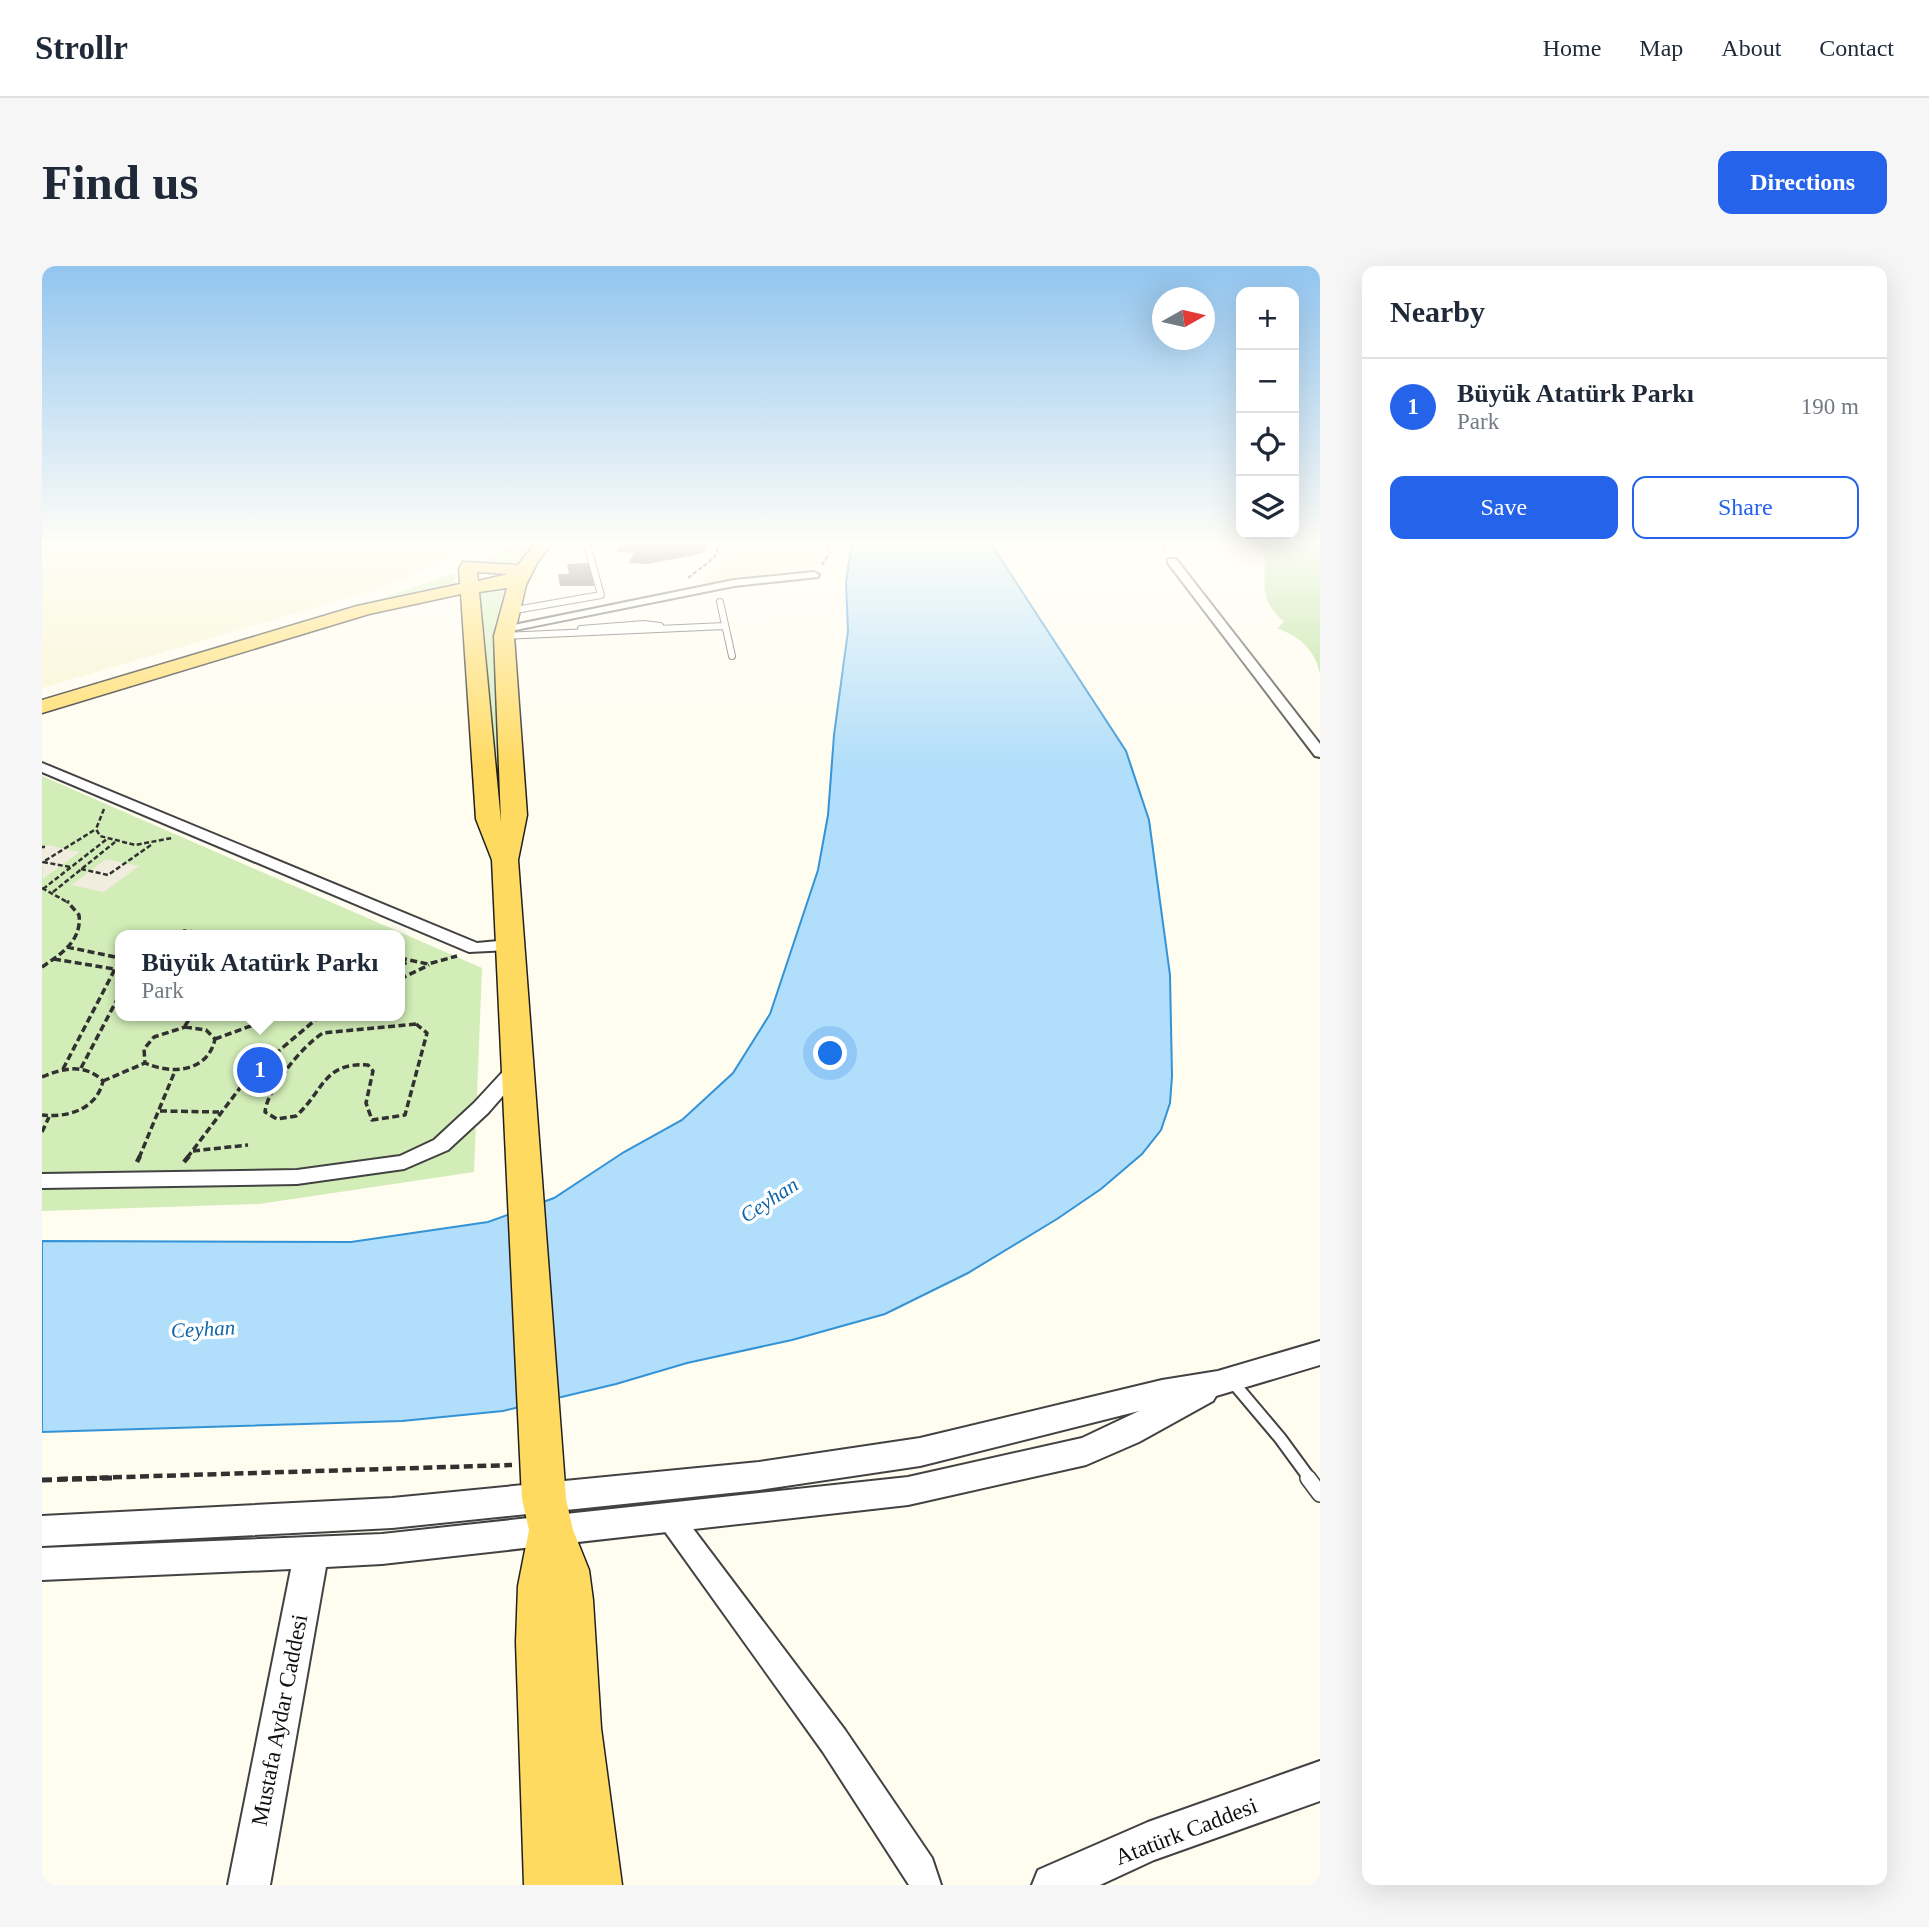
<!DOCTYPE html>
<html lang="en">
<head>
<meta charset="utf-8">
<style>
  :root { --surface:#fff; --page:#f6f6f7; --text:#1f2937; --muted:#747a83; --line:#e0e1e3; --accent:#2563eb }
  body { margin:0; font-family:Georgia,serif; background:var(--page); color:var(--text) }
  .controls { position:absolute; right:21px; top:21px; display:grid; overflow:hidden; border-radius:14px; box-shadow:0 7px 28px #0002 }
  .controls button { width:63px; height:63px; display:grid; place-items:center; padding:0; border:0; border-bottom:2px solid var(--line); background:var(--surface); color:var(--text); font:35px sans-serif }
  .compass { position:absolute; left:1110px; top:21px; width:63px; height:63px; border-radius:50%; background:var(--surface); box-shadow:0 7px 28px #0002; rotate:82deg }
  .you { position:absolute; left:789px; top:788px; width:24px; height:24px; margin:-18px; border:5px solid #fff; border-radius:50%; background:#1a73e8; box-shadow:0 0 0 10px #1a73e833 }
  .badge { display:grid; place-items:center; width:46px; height:46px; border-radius:50%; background:var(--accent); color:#fff; font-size:23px; font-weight:700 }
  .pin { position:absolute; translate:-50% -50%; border:4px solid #fff; box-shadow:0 2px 7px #0006 }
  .popup { position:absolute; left:73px; top:664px; width:290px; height:91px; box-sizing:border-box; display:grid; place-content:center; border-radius:14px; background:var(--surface); filter:drop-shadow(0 2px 5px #0005); font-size:23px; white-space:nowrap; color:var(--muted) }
  .popup b { font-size:26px; color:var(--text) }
  .popup::after { content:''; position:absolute; left:50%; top:100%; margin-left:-14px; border:14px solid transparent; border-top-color:var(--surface) }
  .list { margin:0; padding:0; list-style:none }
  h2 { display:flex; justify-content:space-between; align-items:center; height:91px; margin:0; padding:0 28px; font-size:30px }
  h2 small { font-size:23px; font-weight:400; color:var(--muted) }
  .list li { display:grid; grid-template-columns:46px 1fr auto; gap:21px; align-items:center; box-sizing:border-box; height:98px; padding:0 28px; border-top:2px solid var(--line) }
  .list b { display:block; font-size:26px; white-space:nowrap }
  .list p { margin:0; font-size:23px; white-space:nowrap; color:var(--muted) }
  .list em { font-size:23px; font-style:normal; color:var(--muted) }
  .actions { display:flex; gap:14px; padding:21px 28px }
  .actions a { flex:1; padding:16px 0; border:2px solid var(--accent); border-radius:14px; text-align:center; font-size:24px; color:var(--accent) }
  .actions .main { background:var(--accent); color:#fff }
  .icon { flex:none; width:38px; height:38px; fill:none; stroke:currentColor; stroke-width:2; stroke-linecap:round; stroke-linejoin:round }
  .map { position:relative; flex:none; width:1278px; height:1619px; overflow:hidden; border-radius:14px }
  header { display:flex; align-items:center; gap:42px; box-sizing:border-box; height:98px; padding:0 35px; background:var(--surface); border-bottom:2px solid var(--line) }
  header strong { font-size:33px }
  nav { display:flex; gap:38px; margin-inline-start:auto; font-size:24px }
  .intro { display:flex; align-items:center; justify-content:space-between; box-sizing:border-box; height:168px; padding:0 42px }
  h1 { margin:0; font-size:49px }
  .button { padding:18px 32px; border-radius:14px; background:var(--accent); color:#fff; font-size:24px; font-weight:700 }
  main { display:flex; gap:42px; padding:0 42px }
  aside { flex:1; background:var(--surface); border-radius:14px; box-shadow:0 7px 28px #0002 }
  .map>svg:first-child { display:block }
</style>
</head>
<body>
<header>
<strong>Strollr</strong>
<nav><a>Home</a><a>Map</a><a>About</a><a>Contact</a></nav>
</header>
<div class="intro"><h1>Find us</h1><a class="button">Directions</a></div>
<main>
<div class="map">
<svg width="1278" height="1619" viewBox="0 0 1278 1619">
  <rect width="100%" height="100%" fill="#fffcf0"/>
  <path fill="#f7f4ce" d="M0,275H437L361,313L326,326L0,422Z
    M693,275H781L785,286L778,298L768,302L658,318L672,305Z"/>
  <path fill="#d2edb7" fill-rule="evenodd" d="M478,275H495L474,297L445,295Z
    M412,307L414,319L327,337Z
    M461,325L451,375L465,557H458L444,377L435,326Z
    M0,510L440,702L432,906L217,938L0,945ZM78,669H358V750H78Z"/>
  <path fill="#b5de95" d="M1209,275H1278V407C1272,383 1258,371 1235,362L1242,356C1217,333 1223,320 1223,289Z"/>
  <path fill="#f0ecde" d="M6,579L38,586L1,613L0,583Z
    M64,593L97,600L62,626L29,619Z"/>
  <path fill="#b1defa" stroke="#3393d6" stroke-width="2" d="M810,275H947L1084,485L1107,554L1128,709L1130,810L1128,837L1119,864L1100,888L1059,923L1015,953L926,1007L843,1048L750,1074L645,1097L574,1118L461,1145L360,1155L0,1166V975L309,976L446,956L512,932L582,886L640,854L691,807L728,748L776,604L786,549L792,469L806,365L804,316Z"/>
  <path fill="#58504a" d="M580,275H666L662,287L606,298L587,297L592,287L574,286Z
    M548,297L553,320H518L516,308H527L525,298Z"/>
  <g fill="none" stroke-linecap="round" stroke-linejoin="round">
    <defs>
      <path id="service-far2" d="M678,336L690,390
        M468,345L559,329L544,275
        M539,363L602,358L618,360
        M462,370L683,360"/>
      <path id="service-far1" d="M1189,1114L1238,1172L1268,1213"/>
      <path id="service" d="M1266,1212L1278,1228"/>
      <path id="minor" d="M1126,293H1134L1278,478V491L1273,490L1126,297Z
        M772,306L777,309L776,311L692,320L463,366L457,362L692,314Z
        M0,497L435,677L467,674L476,679L467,684L427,686L0,506Z
        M476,795L486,801L446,847L406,884L362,903L255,918L0,922V908L255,904L358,890L392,874L432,837L469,797Z
        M628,1240L637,1244L803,1464L890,1592L899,1619H867L781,1486L619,1260L615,1252L619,1244Z"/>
      <path id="tertiary" d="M1278,1075V1099L1174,1130L1171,1135L1097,1176L1044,1199L866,1239L340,1298L284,1301L228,1619H186L249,1303L0,1314V1282L340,1268L866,1211L1040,1172L1097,1145L878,1200L717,1224L350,1262L0,1280V1250L350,1232L717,1196L878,1172L1120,1114L1176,1105Z
        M1278,1495V1535L1112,1594L1058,1619H990L996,1604L1106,1556Z"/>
      <path id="primary" d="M495,275H512L495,297L484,319L472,370L485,549L476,594L524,1233L531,1264L547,1304L551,1334L559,1462L580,1619H482L474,1376L476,1320L487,1264L480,1233L450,594L434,553L419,328L327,348L0,447V434L315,340L418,318L417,303L421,296L476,299ZM435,306L466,308L436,315ZM465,322L452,370L459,556L437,326Z"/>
    </defs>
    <use href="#service-far2" stroke="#424242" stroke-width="8"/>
    <use href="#service-far1" stroke="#424242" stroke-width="15"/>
    <use href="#service" stroke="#424242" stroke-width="18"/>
    <use href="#minor" stroke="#424242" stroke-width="4"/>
    <use href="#tertiary" stroke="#424242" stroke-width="4"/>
    <use href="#primary" stroke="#202020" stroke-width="3"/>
    <path stroke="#313131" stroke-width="2" stroke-dasharray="4.5 2" stroke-linecap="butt" d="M1119,275L1124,284
      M780,299L788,286L785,275
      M646,312L672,292L679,275"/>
    <path stroke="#313131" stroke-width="2.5" stroke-dasharray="5 2.5" stroke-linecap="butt" d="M62,543L54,563L58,570L93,579L130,572
      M0,581H3
      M28,601L1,596L54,563
      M39,603L66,609L109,579
      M0,622L27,637
      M1,623L65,573
      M11,626L73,576"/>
    <path stroke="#313131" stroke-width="3.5" stroke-dasharray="7 3.5" stroke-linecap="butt" d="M140,669L142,665L193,669
      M25,681L78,692
      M358,692L386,698L415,690
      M12,693L78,704
      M358,699L366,696
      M0,701C19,688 40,675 37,649L25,635
      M358,713L387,699
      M374,758L385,767L363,849L330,854L324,837L331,805L326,799C281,796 282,825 254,850L235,853L223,846C225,823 261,779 281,767Z
      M143,760L149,750
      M143,761L164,764L173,773C166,806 130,809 103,797L102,783L112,771Z
      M173,773L236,750
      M39,802L78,728
      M21,803L73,703
      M209,809L245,805
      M0,811C21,802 43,797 61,815C55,843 26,852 0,849
      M61,815L103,797
      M118,845L177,846
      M0,866L7,851
      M151,885L206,879
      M97,892L133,805
      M145,892L207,810L278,750"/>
    <path stroke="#313131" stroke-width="4.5" stroke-dasharray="9 4.5" stroke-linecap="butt" d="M95,896L98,890
      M142,896L147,890
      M17,1213L470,1199"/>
    <path stroke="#313131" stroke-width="5" stroke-dasharray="10 5" stroke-linecap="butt" d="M0,1214L72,1212"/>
    <use href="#service-far2" stroke="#fff" stroke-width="6"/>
    <use href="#service-far1" stroke="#fff" stroke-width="11"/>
    <use href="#service" stroke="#fff" stroke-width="15"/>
    <use href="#minor" fill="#fff" fill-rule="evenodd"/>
    <use href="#tertiary" fill="#fff" fill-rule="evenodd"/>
    <use href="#primary" fill="#ffda60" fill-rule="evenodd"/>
  </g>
  <linearGradient id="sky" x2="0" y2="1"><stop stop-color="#92c5ef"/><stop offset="0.55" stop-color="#fffef8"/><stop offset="1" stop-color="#fffef8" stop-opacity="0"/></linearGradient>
  <rect width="1278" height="502" fill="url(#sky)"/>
  <g text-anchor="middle" stroke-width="7" stroke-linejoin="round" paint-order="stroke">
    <g font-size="21" font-style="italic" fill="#0f64a9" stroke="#fff">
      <text transform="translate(727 934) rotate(-33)" y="7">Ceyhan</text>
      <text transform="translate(161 1063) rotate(-3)" y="7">Ceyhan</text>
    </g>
    <g font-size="23" fill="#0f0f0f" stroke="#fff">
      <text transform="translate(237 1454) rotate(-79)" y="8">Mustafa Aydar Caddesi</text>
      <text transform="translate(1144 1565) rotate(-21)" y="8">Atatürk Caddesi</text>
    </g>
  </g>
</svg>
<div class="controls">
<button>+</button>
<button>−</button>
<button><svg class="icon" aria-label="locate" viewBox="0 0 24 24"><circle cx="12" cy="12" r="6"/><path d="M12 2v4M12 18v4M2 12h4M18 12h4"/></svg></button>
<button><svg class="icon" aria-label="layers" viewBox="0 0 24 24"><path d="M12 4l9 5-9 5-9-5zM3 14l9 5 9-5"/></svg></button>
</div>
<svg class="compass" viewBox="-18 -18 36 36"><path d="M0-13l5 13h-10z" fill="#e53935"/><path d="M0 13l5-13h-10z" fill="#747a83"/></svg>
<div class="you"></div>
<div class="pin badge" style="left:218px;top:804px">1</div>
<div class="popup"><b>Büyük Atatürk Parkı</b>Park</div>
</div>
<aside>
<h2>Nearby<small></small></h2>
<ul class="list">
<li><span class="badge">1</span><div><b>Büyük Atatürk Parkı</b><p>Park</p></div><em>190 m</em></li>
</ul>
<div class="actions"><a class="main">Save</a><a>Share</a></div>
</aside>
</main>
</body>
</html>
